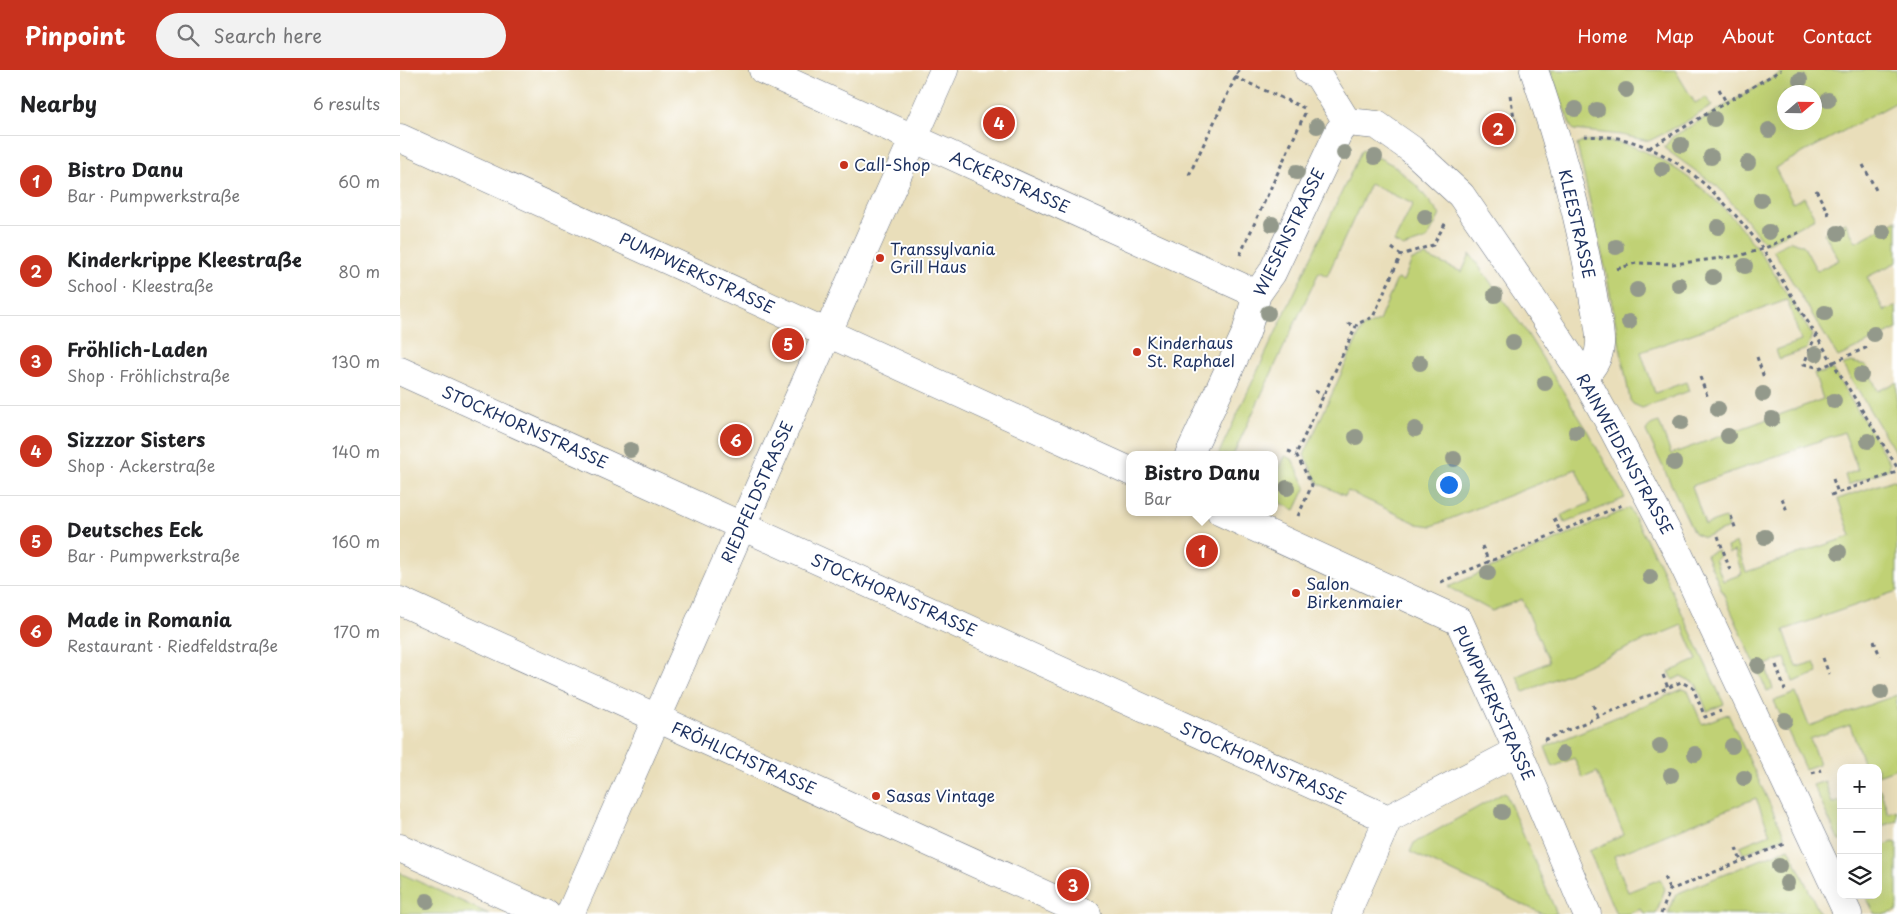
<!DOCTYPE html>
<html lang="en">
<head>
<meta charset="utf-8">
<style>
  :root { --surface:#fff; --page:#f2f2f2; --text:#202124; --muted:#757577; --line:#e0e0e0; --accent:#c8321e }
  body { margin:0; font-family:"Playpen Sans",sans-serif; background:var(--page); color:var(--text) }
  .controls { position:absolute; right:15px; bottom:15px; display:grid; overflow:hidden; border-radius:10px; box-shadow:0 5px 20px #0002 }
  .controls button { width:45px; height:45px; display:grid; place-items:center; padding:0; border:0; border-bottom:1px solid var(--line); background:var(--surface); color:var(--text); font:25px sans-serif }
  .compass { position:absolute; left:1377px; top:15px; width:45px; height:45px; border-radius:50%; background:var(--surface); box-shadow:0 5px 20px #0002; rotate:70deg }
  .you { position:absolute; left:1048px; top:414px; width:18px; height:18px; margin:-12px; border:4px solid #fff; border-radius:50%; background:#1a73e8; box-shadow:0 0 0 8px #1a73e833 }
  .badge { display:grid; place-items:center; width:32px; height:32px; border-radius:50%; background:var(--accent); color:#fff; font-size:16px; font-weight:700 }
  .pin { position:absolute; translate:-50% -50%; border:2px solid #fff; box-shadow:0 1px 5px #0006 }
  .popup { position:absolute; left:726px; top:381px; width:152px; height:65px; box-sizing:border-box; display:grid; place-content:center; border-radius:10px; background:var(--surface); filter:drop-shadow(0 1px 4px #0005); font-size:16px; white-space:nowrap; color:var(--muted) }
  .popup b { font-size:19px; color:var(--text) }
  .popup::after { content:''; position:absolute; left:50%; top:100%; margin-left:-10px; border:10px solid transparent; border-top-color:var(--surface) }
  .list { margin:0; padding:0; list-style:none }
  h2 { display:flex; justify-content:space-between; align-items:center; height:65px; margin:0; padding:0 20px; font-size:21px }
  h2 small { font-size:16px; font-weight:400; color:var(--muted) }
  .list li { display:grid; grid-template-columns:32px 1fr auto; gap:15px; align-items:center; box-sizing:border-box; height:90px; padding:0 20px; border-top:1px solid var(--line) }
  .list b { display:block; font-size:19px; white-space:nowrap }
  .list p { margin:0; font-size:16px; white-space:nowrap; color:var(--muted) }
  .list em { font-size:16px; font-style:normal; color:var(--muted) }
  .icon { flex:none; width:28px; height:28px; fill:none; stroke:currentColor; stroke-width:2; stroke-linecap:round; stroke-linejoin:round }
  .map { position:relative; flex:none; width:1497px; height:844px; overflow:hidden }
  header { display:flex; align-items:center; gap:30px; box-sizing:border-box; height:70px; padding:0 25px; background:var(--accent); color:#fff }
  header strong { font-size:24px }
  nav { display:flex; gap:28px; margin-inline-start:auto; font-size:18px }
  .search { width:350px; height:45px; background:var(--page); display:flex; align-items:center; gap:12px; box-sizing:border-box; padding:0 18px; border-radius:28px; color:var(--muted); font-size:19px }
  main { display:flex }
  aside { flex:1; background:var(--surface) }
  .map>svg:first-child { display:block }
</style>
</head>
<body>
<header>
<strong>Pinpoint</strong>
<div class="search"><svg class="icon" aria-label="search" viewBox="0 0 24 24"><circle cx="10" cy="10" r="6"/><path d="M15 15l6 6"/></svg>Search here</div>
<nav><a>Home</a><a>Map</a><a>About</a><a>Contact</a></nav>
</header>
<main>
<aside>
<h2>Nearby<small>6 results</small></h2>
<ul class="list">
<li><span class="badge">1</span><div><b>Bistro Danu</b><p>Bar · Pumpwerkstraße</p></div><em>60 m</em></li>
<li><span class="badge">2</span><div><b>Kinderkrippe Kleestraße</b><p>School · Kleestraße</p></div><em>80 m</em></li>
<li><span class="badge">3</span><div><b>Fröhlich-Laden</b><p>Shop · Fröhlichstraße</p></div><em>130 m</em></li>
<li><span class="badge">4</span><div><b>Sizzzor Sisters</b><p>Shop · Ackerstraße</p></div><em>140 m</em></li>
<li><span class="badge">5</span><div><b>Deutsches Eck</b><p>Bar · Pumpwerkstraße</p></div><em>160 m</em></li>
<li><span class="badge">6</span><div><b>Made in Romania</b><p>Restaurant · Riedfeldstraße</p></div><em>170 m</em></li>
</ul>
</aside>
<div class="map">
<svg width="1497" height="844" viewBox="0 0 1497 844">
  <rect width="100%" height="100%" fill="#fff"/>
  <filter id="ink" filterUnits="userSpaceOnUse"><feTurbulence type="fractalNoise" baseFrequency=".02" numOctaves="2"/><feDisplacementMap in="SourceGraphic" scale="10" xChannelSelector="R" yChannelSelector="G"/><feConvolveMatrix kernelMatrix="1 2 1 2 8 2 1 2 1" color-interpolation-filters="sRGB"/></filter>
  <filter id="wash" filterUnits="userSpaceOnUse"><feTurbulence type="fractalNoise" baseFrequency=".0096" numOctaves="4" result="noise"/><feDisplacementMap in="SourceGraphic" scale="20" xChannelSelector="R" yChannelSelector="G"/><feGaussianBlur stdDeviation="1.12" result="paint"/><feColorMatrix in="noise" values="0 0 0 0 0 0 0 0 0 0 0 0 0 0 0 0 0 1.4 0 .05"/><feComposite in="paint" operator="in"/></filter>
  <g filter="url(#wash)">
    <rect width="100%" height="100%" fill="#e9deba"/>
    <path fill="#c0d174" stroke="#6e8069" fill-rule="evenodd" d="M1150,0H1275L1295,33L1306,27L1312,36L1282,54L1249,71L1221,65L1174,60L1171,57Z
      M1386,0H1497V32L1375,98L1393,133L1404,127L1415,148L1372,171L1366,173L1362,170L1343,146L1318,117L1264,78L1272,67ZM1384,22H1414V52H1384Z
      M1184,71C1196,72 1208,71 1219,73C1236,76 1253,85 1268,94C1338,136 1371,198 1412,265L1407,279L1379,289L1376,280L1401,271L1387,230L1241,282L1255,323L1286,312L1289,321L1242,338L1233,334L1230,330L1206,202L1177,75Z
      M962,79L993,95L1017,116L1040,145L1027,169L1003,177L994,172L1013,134L970,114L927,206L919,202L833,385H818Z
      M1497,150V192L1467,207L1484,241L1496,236L1497,259L1438,287L1373,180L1391,171L1403,175L1417,201L1439,190L1424,163L1445,152L1456,172Z
      M1070,184L1125,260L1184,355L1225,428L1165,453L1162,445L1190,433L1176,399L1032,456L1018,454L948,421L945,426L918,413L904,385L962,258L979,251L997,209L1003,211L1012,190L1025,186L1062,202Z
      M1450,292L1466,295L1478,321L1497,312V385L1443,296Z
      M1432,299L1490,393L1489,399L1448,415L1445,405L1458,400L1444,362L1292,416L1305,455L1325,448L1329,458L1304,467L1294,463L1246,361C1249,355 1252,354 1259,352L1271,384L1423,329L1414,303H1421Z
      M885,386L892,389L906,417L895,440L875,430V408Z
      M1493,410L1497,411V521L1384,560L1397,597L1414,592L1418,603L1393,612L1385,588L1365,595L1373,619L1367,621L1306,485L1317,480L1319,487L1315,489L1323,511L1342,504L1335,481L1329,483L1327,477L1336,473L1346,502L1451,466L1438,429Z
      M1229,438L1257,489L1324,634L1307,641L1296,614L1281,606L1273,610L1269,602L1297,590L1282,555L1124,622L1117,606L1149,592L1122,529L1092,541L1048,517Z
      M1283,619L1288,621L1302,654L1328,644L1385,767L1343,784L1340,776L1370,764L1356,728L1214,786L1228,822L1260,809L1265,819L1256,844H1244L1241,839L1228,844H1216L1189,781L1224,765L1197,702L1183,708L1174,688L1153,697L1145,677Z
      M1396,623L1409,656L1497,625V698L1478,705V698H1465L1450,655L1410,669L1419,694L1405,699L1374,631Z
      M1425,711L1432,733L1441,731V771H1439L1413,715Z
      M1480,719L1488,743L1497,740V751L1478,757V720Z
      M1105,722L1157,844H1143L1010,782L1014,773Z
      M1493,772L1497,773V841L1487,844H1475L1465,825H1478V777Z
      M1389,778L1420,844H1268L1276,824Z
      M0,803L89,844H0Z"/>
  </g>
  <g filter="url(#ink)">
    <g fill="none" stroke-linecap="round" stroke-linejoin="round">
      <defs>
        <path id="minor" d="M363,0L857,224
          M1134,0C1159,73 1180,148 1193,225C1195,240 1201,259 1200,274C1199,289 1193,296 1184,307
          M909,1L918,5L947,52
          M947,52L977,55L1011,79L1061,125L1127,221L1184,307L1214,361L1277,481L1448,844
          M0,68L730,401
          M0,301L988,749
          M789,385L846,263L857,224L872,203L939,61L947,52
          M821,442L1059,551L1118,681L1187,844
          M0,531L687,844
          M0,778L146,844
          M170,844L544,0
          M946,844L988,749L1118,681"/>
      </defs>
      <use href="#minor" stroke="#636c7e" stroke-width="29"/>
      <path stroke="#636c7e" stroke-width="3" stroke-dasharray="4 4" stroke-linecap="butt" d="M835,7L904,38
        M1319,19L1326,32
        M1110,25L1115,52
        M1184,66C1196,67 1210,66 1222,69C1283,84 1326,131 1363,179L1497,397
        M1249,78L1381,0
        M1463,95L1476,120
        M789,105L839,0
        M1416,120L1429,145
        M992,178L1001,185
        M840,185L906,41
        M1217,199L1236,193L1273,194L1338,186L1363,179L1400,162
        M948,253L956,257
        M1416,264L1404,294L1420,298L1468,277
        M1357,287L1364,308
        M1300,307L1308,328
        M915,321L923,325
        M888,381L896,384
        M1433,409L1438,423
        M1431,425L1497,402
        M1382,428L1387,441
        M898,446L912,415L896,384L957,254L973,247L1001,185L1033,175L1046,152
        M1331,446L1336,460
        M1154,448L1160,461
        M1318,466L1330,500
        M1082,476L1089,492
        M1041,512L1222,435
        M1474,571L1480,586
        M1423,588L1429,604
        M1376,595L1385,620
        M1263,605L1268,618
        M1193,635L1198,647
        M1144,670L1281,612L1293,618L1305,647L1321,641
        M1412,703L1421,700
        M1336,778L1341,791
        M1264,807L1270,820
        M1261,844L1270,820L1384,774"/>
      <use href="#minor" stroke="#fff" stroke-width="28"/>
    </g>
    <g fill="#93998b">
      <circle cx="1400" cy="10" r="8"/>
      <circle cx="1226" cy="20" r="8"/>
      <circle cx="1428" cy="30" r="8"/>
      <circle cx="1175" cy="39" r="8"/>
      <circle cx="1197" cy="40" r="8"/>
      <circle cx="1314" cy="49" r="8"/>
      <circle cx="917" cy="56" r="8"/>
      <circle cx="1369" cy="60" r="8"/>
      <circle cx="1281" cy="75" r="8"/>
      <circle cx="944" cy="83" r="8"/>
      <circle cx="975" cy="87" r="8"/>
      <circle cx="1311" cy="87" r="8"/>
      <circle cx="1348" cy="93" r="8"/>
      <circle cx="1262" cy="99" r="8"/>
      <circle cx="897" cy="102" r="8"/>
      <circle cx="1361" cy="130" r="8"/>
      <circle cx="1025" cy="147" r="8"/>
      <circle cx="872" cy="154" r="8"/>
      <circle cx="1318" cy="157" r="8"/>
      <circle cx="1369" cy="162" r="8"/>
      <circle cx="1483" cy="162" r="8"/>
      <circle cx="1438" cy="163" r="8"/>
      <circle cx="1216" cy="177" r="8"/>
      <circle cx="1345" cy="196" r="8"/>
      <circle cx="1313" cy="207" r="8"/>
      <circle cx="1279" cy="215" r="8"/>
      <circle cx="1237" cy="220" r="8"/>
      <circle cx="1095" cy="225" r="8"/>
      <circle cx="868" cy="243" r="8"/>
      <circle cx="1425" cy="243" r="8"/>
      <circle cx="1229" cy="252" r="8"/>
      <circle cx="1474" cy="264" r="8"/>
      <circle cx="1113" cy="272" r="8"/>
      <circle cx="1416" cy="284" r="8"/>
      <circle cx="1020" cy="293" r="8"/>
      <circle cx="1461" cy="305" r="8"/>
      <circle cx="1145" cy="313" r="8"/>
      <circle cx="1363" cy="324" r="8"/>
      <circle cx="1434" cy="331" r="8"/>
      <circle cx="1318" cy="339" r="8"/>
      <circle cx="1372" cy="349" r="8"/>
      <circle cx="1281" cy="352" r="8"/>
      <circle cx="1015" cy="359" r="8"/>
      <circle cx="1176" cy="362" r="8"/>
      <circle cx="1328" cy="366" r="8"/>
      <circle cx="956" cy="367" r="8"/>
      <circle cx="1468" cy="371" r="8"/>
      <circle cx="230" cy="380" r="8"/>
      <circle cx="1054" cy="389" r="8"/>
      <circle cx="1274" cy="393" r="8"/>
      <circle cx="887" cy="418" r="8"/>
      <circle cx="1365" cy="467" r="8"/>
      <circle cx="1439" cy="482" r="8"/>
      <circle cx="1088" cy="503" r="8"/>
      <circle cx="1250" cy="507" r="8"/>
      <circle cx="1358" cy="596" r="8"/>
      <circle cx="1481" cy="622" r="8"/>
      <circle cx="1385" cy="650" r="8"/>
      <circle cx="1260" cy="676" r="8"/>
      <circle cx="1332" cy="676" r="8"/>
      <circle cx="1163" cy="684" r="8"/>
      <circle cx="1295" cy="684" r="8"/>
      <circle cx="1271" cy="705" r="8"/>
      <circle cx="1344" cy="708" r="8"/>
      <circle cx="1102" cy="742" r="8"/>
      <circle cx="1379" cy="796" r="8"/>
      <circle cx="1387" cy="813" r="8"/>
      <circle cx="27" cy="831" r="8"/>
    </g>
  </g>
  <g fill="#c8321e" stroke="#fff" stroke-width="2">
    <circle cx="444" cy="95" r="5"/>
    <circle cx="480" cy="188" r="5"/>
    <circle cx="737" cy="282" r="5"/>
    <circle cx="896" cy="523" r="5"/>
    <circle cx="476" cy="726" r="5"/>
  </g>
  <g text-anchor="middle" stroke-width="4" stroke-linejoin="round" paint-order="stroke">
    <g font-size="16" fill="#1b2f5e" stroke="#fff" text-anchor="start">
      <text x="454" y="101">Call-Shop</text>
      <text x="490" y="185">Transsylvania<tspan x="490" dy="18">Grill Haus</tspan></text>
      <text x="747" y="279">Kinderhaus<tspan x="747" dy="18">St. Raphael</tspan></text>
      <text x="906" y="520">Salon<tspan x="906" dy="18">Birkenmaier</tspan></text>
      <text x="486" y="732">Sasas Vintage</text>
    </g>
    <g font-size="16" fill="#1b2f5e" stroke="#fff">
      <text transform="translate(610 112) rotate(24)" y="6">ACKERSTRASSE</text>
      <text transform="translate(1177 154) rotate(77)" y="6">KLEESTRASSE</text>
      <text transform="translate(889 162) rotate(-64)" y="6">WIESENSTRASSE</text>
      <text transform="translate(297 203) rotate(25)" y="6">PUMPWERKSTRASSE</text>
      <text transform="translate(125 357) rotate(24)" y="6">STOCKHORNSTRASSE</text>
      <text transform="translate(1225 384) rotate(61)" y="6">RAINWEIDENSTRASSE</text>
      <text transform="translate(357 422) rotate(-66)" y="6">RIEDFELDSTRASSE</text>
      <text transform="translate(494 525) rotate(24)" y="6">STOCKHORNSTRASSE</text>
      <text transform="translate(1094 633) rotate(65)" y="6">PUMPWERKSTRASSE</text>
      <text transform="translate(344 688) rotate(24)" y="6">FRÖHLICHSTRASSE</text>
      <text transform="translate(863 693) rotate(24)" y="6">STOCKHORNSTRASSE</text>
    </g>
  </g>
</svg>
<div class="controls">
<button>+</button>
<button>−</button>
<button><svg class="icon" aria-label="layers" viewBox="0 0 24 24"><path d="M12 4l9 5-9 5-9-5zM3 14l9 5 9-5"/></svg></button>
</div>
<svg class="compass" viewBox="-18 -18 36 36"><path d="M0-13l5 13h-10z" fill="#e53935"/><path d="M0 13l5-13h-10z" fill="#757577"/></svg>
<div class="you"></div>
<div class="pin badge" style="left:802px;top:481px">1</div>
<div class="popup"><b>Bistro Danu</b>Bar</div>
<div class="pin badge" style="left:1098px;top:59px">2</div>
<div class="pin badge" style="left:673px;top:815px">3</div>
<div class="pin badge" style="left:599px;top:53px">4</div>
<div class="pin badge" style="left:388px;top:274px">5</div>
<div class="pin badge" style="left:336px;top:370px">6</div>
</div>
</main>
</body>
</html>
